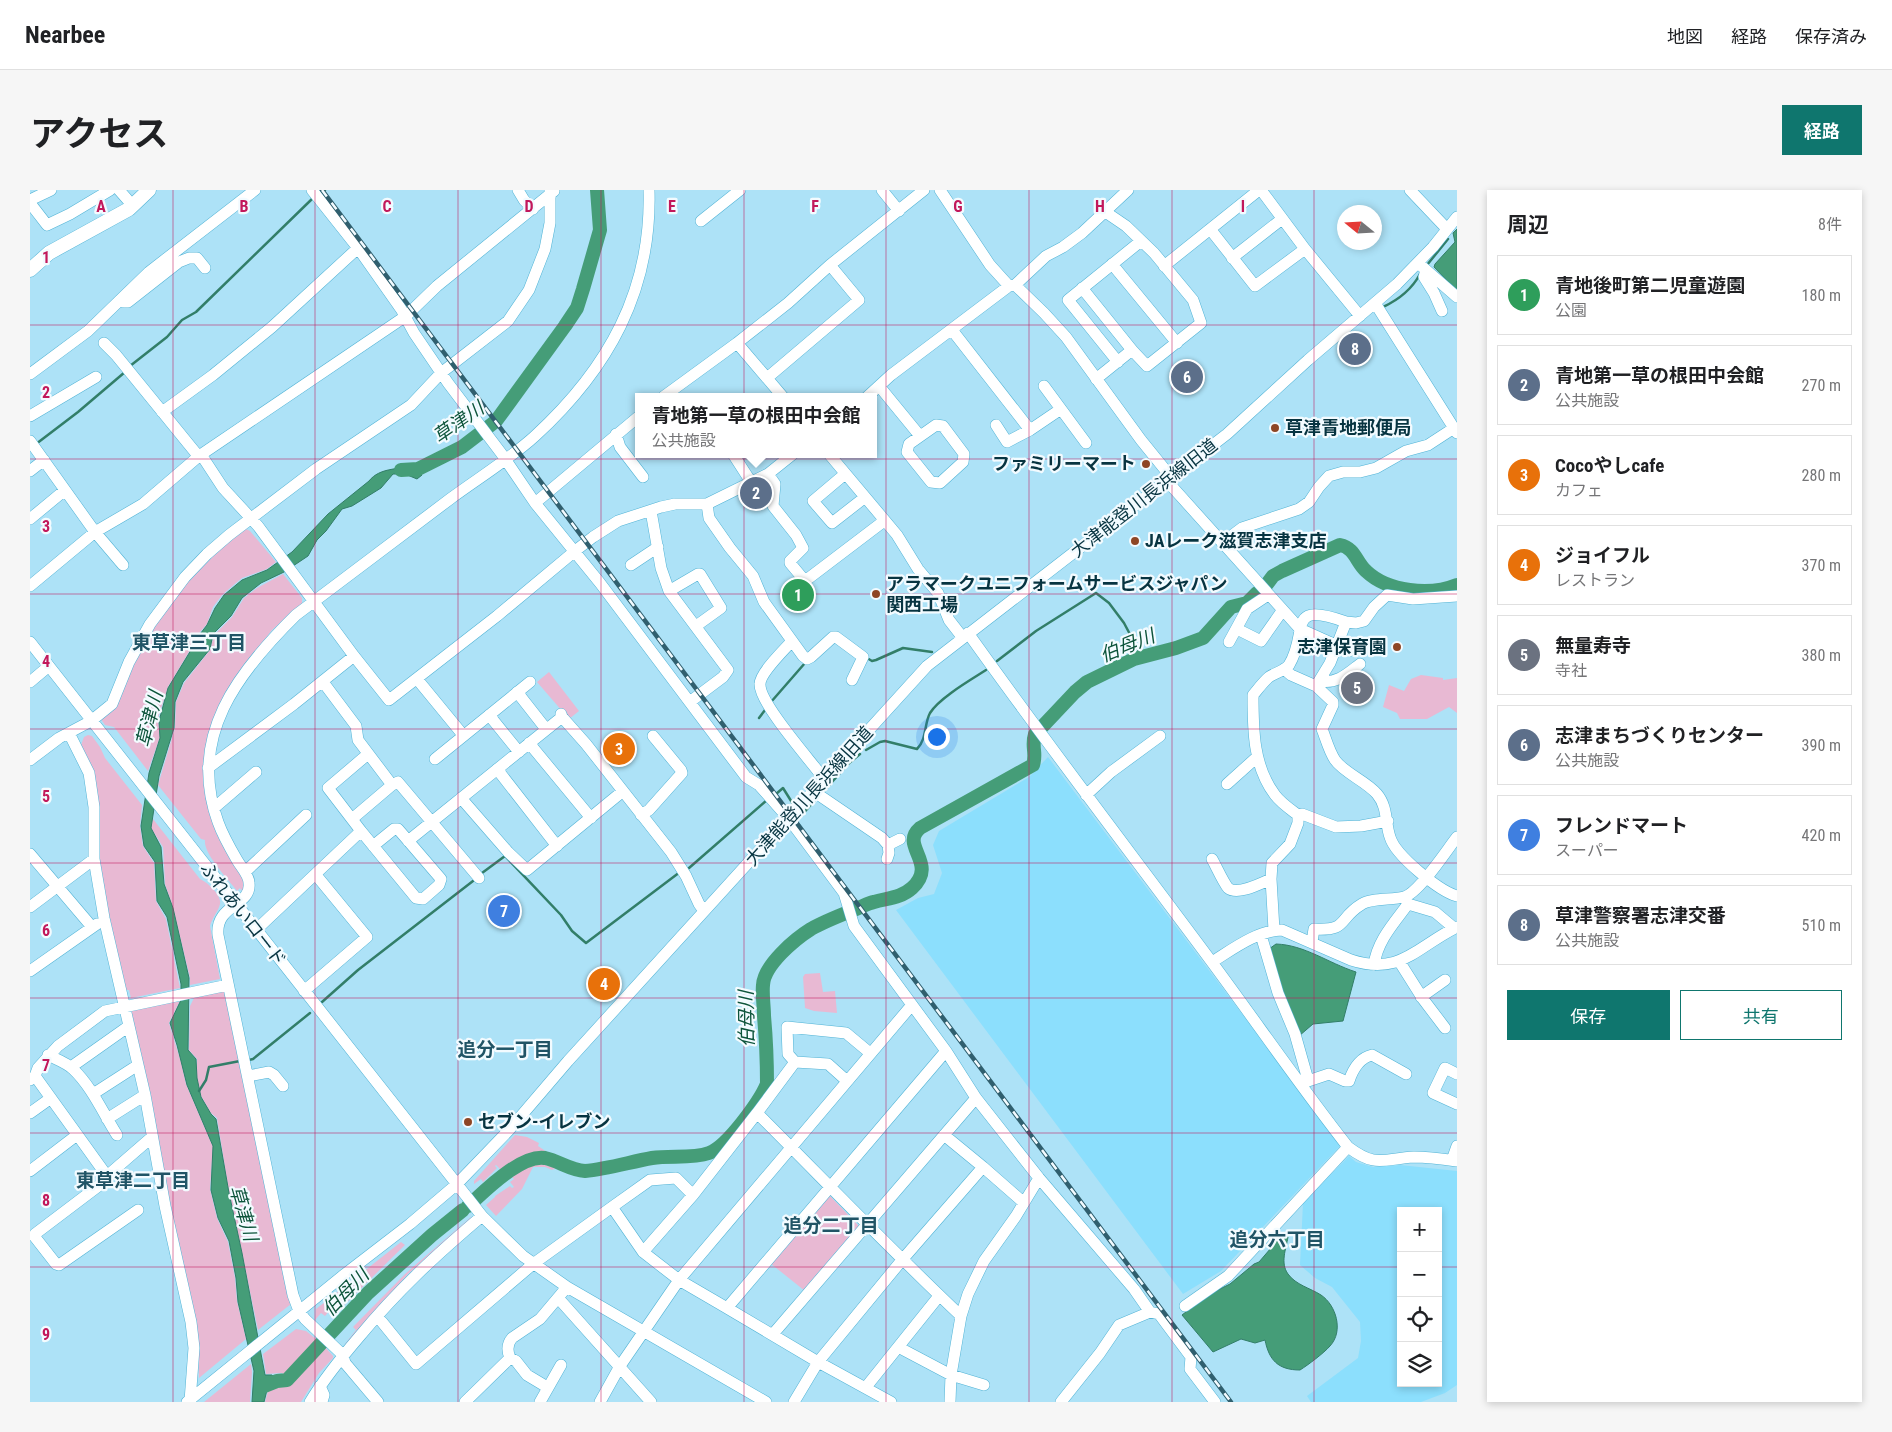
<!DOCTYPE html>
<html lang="ja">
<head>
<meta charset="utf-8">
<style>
  :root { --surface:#fff; --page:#f6f6f6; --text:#202124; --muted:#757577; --line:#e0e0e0; --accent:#0f766e }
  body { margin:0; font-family:"Roboto Condensed","Noto Sans JP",sans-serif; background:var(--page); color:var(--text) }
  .controls { position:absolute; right:15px; bottom:15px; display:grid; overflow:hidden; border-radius:0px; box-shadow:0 2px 8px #0003 }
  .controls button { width:45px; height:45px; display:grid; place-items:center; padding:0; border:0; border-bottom:1px solid var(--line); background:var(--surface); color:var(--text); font:25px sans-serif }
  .compass { position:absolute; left:1307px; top:15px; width:45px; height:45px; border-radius:50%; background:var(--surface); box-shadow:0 2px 8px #0003; rotate:288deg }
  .you { position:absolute; left:906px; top:546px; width:18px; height:18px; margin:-12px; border:4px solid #fff; border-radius:50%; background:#1a73e8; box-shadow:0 0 0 8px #1a73e833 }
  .badge { display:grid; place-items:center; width:32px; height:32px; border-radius:50%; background:var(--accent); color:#fff; font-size:16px; font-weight:700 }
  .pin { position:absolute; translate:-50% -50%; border:2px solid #fff; box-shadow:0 1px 5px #0006 }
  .popup { position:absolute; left:605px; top:203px; width:242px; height:65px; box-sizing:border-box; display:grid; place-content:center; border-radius:0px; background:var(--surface); filter:drop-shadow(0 1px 4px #0005); font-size:16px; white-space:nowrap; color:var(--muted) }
  .popup b { font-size:19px; color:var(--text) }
  .popup::after { content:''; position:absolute; left:50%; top:100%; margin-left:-10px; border:10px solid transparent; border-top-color:var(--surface) }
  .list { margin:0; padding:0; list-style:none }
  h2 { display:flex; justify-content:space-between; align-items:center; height:65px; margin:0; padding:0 20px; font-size:21px }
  h2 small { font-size:16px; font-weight:400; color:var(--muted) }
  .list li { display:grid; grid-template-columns:32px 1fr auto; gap:15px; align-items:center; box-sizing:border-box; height:80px; margin:0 10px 10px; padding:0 10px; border:1px solid var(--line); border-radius:0px }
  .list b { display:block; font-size:19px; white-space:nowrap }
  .list p { margin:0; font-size:16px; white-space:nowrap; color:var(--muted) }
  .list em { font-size:16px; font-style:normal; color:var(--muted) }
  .actions { display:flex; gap:10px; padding:15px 20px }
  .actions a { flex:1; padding:11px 0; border:1px solid var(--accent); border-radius:0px; text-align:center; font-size:18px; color:var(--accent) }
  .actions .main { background:var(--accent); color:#fff }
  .icon { flex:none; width:28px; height:28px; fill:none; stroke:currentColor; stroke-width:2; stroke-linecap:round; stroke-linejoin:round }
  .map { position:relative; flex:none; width:1427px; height:1212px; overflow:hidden; border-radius:0px }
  header { display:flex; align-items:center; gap:30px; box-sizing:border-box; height:70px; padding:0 25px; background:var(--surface); border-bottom:1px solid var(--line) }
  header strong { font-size:24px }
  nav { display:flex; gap:28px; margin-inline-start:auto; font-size:18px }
  .intro { display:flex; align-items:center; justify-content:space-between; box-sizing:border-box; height:120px; padding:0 30px }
  h1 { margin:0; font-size:35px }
  .button { padding:12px 22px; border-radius:0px; background:var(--accent); color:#fff; font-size:18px; font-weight:700 }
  main { display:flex; gap:30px; padding:0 30px }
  aside { flex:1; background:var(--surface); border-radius:0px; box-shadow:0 2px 8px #0003 }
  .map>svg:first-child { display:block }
</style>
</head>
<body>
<header>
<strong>Nearbee</strong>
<nav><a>地図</a><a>経路</a><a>保存済み</a></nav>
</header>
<div class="intro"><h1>アクセス</h1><a class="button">経路</a></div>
<main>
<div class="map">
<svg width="1427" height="1212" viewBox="0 0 1427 1212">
  <rect width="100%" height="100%" fill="#ade2f7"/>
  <path fill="#8cdffd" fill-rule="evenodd" d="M1018,567L1311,955L1191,1081L1153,1104L866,720L888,708L904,704L912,683L903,655L909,641L999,587Z
    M1319,966L1326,972L1343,977L1370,975L1427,981V1195L1415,1203L1391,1212H1281L1277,1206L1328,1168L1331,1151L1330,1132L1302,1097L1285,1088L1270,1075L1273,1013ZM1371,1021H1408V1193H1371Z"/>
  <path fill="#e8b9d3" d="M214,338L220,341L246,372L237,379L212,388L193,404L183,417L177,434L164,449L160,460L138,497L128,528L130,547L118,581L84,537L75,535L71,529C88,498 103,464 123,436C149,398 180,368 214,338Z
    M253,384L272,408V414L242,440L207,485L173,577L175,605L180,624L187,645L214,691L215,696L212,701L210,698L207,701C199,690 173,664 175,650L171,649L128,595L145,538L146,512L154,493L180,460L184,445L202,427L214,408L227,398Z
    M519,482L549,521L539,529L507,492Z
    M1391,485L1413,488V490L1427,488V523L1419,517L1397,529H1370L1367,523L1353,517L1359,495L1374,501L1381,489Z
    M58,545L62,546L70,557L75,568L112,615L110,636L113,656L124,673L126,711L136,729L150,798L101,808L99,800H96L77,722L51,555L54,547Z
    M123,629L170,689C177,692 192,705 190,714C189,720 182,728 180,736L190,789L160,795V788L143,718L135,694L133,657L121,638Z
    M790,783L793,802L805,801L807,823L784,821L775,818L773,787L775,784Z
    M194,801L197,803L261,1114L228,1140L198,996L187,928L181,923L171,906L167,888V869L159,860L160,816L164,808Z
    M150,811L139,833L151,872L156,894L183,957L180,999L187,1028L198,1052L205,1088L207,1111L216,1149L169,1188L168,1160L100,823L103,820Z
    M485,945L497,947L509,953L508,956L520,964C500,959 487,969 472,981L466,975L465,976L467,978L453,992L451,989L444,994V991Z
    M508,973L526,978L522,980L515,977H503L492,999L466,1026L456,1015L465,1007V1006L480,996L482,998L484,997L480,992L484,989L482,987L497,977Z
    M799,1005L828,1035L829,1038L775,1101L740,1073Z
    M441,1027V1030L378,1084L318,1154H315L326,1140L323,1137L375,1084Z
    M371,1052L375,1055L306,1123L298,1116L297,1117L300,1120L295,1126L291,1123L285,1130L286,1119Z
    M266,1139L276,1141L291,1153L277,1163L263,1181L256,1186L252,1183L236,1184L233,1164Z
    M294,1156L303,1166V1168L289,1183L271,1212H235L238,1201L249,1192L259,1194Z
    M221,1174L222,1182L220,1212H174Z"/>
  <path fill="#459d78" stroke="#327e68" d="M1427,39V101L1404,77L1405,74L1425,52L1423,43Z
    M384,275L392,285L387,289L375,284H363L351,298L322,316L312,319L296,341L287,350L278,366L254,382L231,393L212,408L201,426L183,444L180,459L153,492L145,512L144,538L129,586L121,638L131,657L134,694L143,718L159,788L158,860L166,869L167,888L171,907L181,924L186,929L199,1003L212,1063L235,1185H242L247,1191L237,1200L234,1212H222L224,1181L208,1112L206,1088L199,1051L188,1028L181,1000L183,956L157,895L147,855L140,833L151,810V794L137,727L127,711L125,672L114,656L111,636L119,583L130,548L129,531L138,498L161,460L167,448L177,435L185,418L194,405L212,390L237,380L262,362L298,324L339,291C350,277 369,280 384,275Z
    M1246,754C1275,755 1298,773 1326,782L1313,831L1283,834L1269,846L1246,790L1239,759Z
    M1258,1047C1256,1059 1250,1073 1258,1084C1266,1095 1280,1098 1291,1105C1306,1115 1314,1141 1300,1156C1294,1163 1278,1175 1270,1180C1248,1180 1239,1170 1235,1150L1225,1153L1211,1149L1183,1162L1152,1125L1178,1105L1200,1094L1224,1074L1229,1072L1247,1051Z"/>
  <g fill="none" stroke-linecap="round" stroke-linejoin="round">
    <path stroke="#327e68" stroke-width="2.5" d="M290,4L295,0
      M1397,75L1418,49
      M1353,117C1368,110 1382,99 1390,84
      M100,176L137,147L152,130L166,122L283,8
      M6,254L48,222L95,182
      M837,468L842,471L846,470L873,458L902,462
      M967,471L1006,441L1066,403L1079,413L1094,433L1112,467
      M741,512L775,473
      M729,528L735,520
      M836,560L850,552L855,551L887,559C897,549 894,534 900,523C909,508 942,489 956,480
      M794,601L818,574L830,564
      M746,604L753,598L763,614
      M771,626L785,610
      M659,678L737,610
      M452,683L475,666L531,725L542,741L556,753L650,682
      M292,812L328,780L443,691
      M219,870L223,869L280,823
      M169,901L176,890L179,877L210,871"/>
    <path stroke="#459d78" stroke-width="14" d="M371,280L388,279L432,257L466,231L535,136L547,118L553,99L570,40L567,0
      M1237,394L1243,386L1252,381L1310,355C1325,358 1326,372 1336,381C1358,402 1400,406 1427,395
      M1011,538L1045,502L1057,492L1104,469L1146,458L1173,448L1201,417L1217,413L1227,403
      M438,1016C455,1001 491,964 515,968C529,971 540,980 555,981C577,979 600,972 622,968C640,965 662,969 679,963C697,957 730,911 737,894C737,871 736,848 734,826C734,816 732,805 733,795C734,775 765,749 781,739C795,731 811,725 826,719C832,717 838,713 844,712C858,708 871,708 882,698C909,673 869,656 890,638L1003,575C1007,563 1001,557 1005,544
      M232,1197L247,1191L257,1190L338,1103L402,1045L433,1020"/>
    <defs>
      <path id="minor" d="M89,0L103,16
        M282,0L328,58L371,119L384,143L418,193L471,263L505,313L570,393L716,587L729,595L759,629L814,703L824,736L916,861L946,908L1009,988L1104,1099L1120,1122
        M488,0L494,10L503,19
        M852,0L869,21
        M910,0L960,75L979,96
        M1231,0L1275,59L1330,126
        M1380,0L1417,39
        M0,10L21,0
        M0,13L17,35L40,24L80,0
        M1074,21L1096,36L1124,63L1163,110L1171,133L1117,176L1102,160
        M671,31L710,0
        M1180,39L1225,96L1275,59
        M1202,68L1252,29
        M1388,73L1427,107
        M1082,74L1147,153
        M1134,76L1229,0
        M1396,80L1394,87L1404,103L1412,121
        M985,95L1014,123L1036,147L1111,250L1141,287
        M1052,98L1102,160L1066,189
        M94,112H98L149,72L159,68H167L175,78
        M1345,113L1427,243
        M922,140L1000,240
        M74,153L86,165L165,262L174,269L193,298L228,336L324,466L359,510L467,426L545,361L563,347L588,331L631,317L645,314H677L738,284L763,264
        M1088,172L1038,110L1111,51
        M0,184L58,141L119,82L225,0
        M737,188L829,110L800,75
        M849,196L890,246
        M1014,196L1056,253
        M633,207L707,153
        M753,207L707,153L758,113L800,75L894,0
        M837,207L861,185L979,96L985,95L1016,66L1033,57L1052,43L1098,0
        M132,222L183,185L242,137L328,58
        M0,226L66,187
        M906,235L913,236L934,264L933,272L910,293L901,292L877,262L879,254Z
        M966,235L977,252L1000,240L1031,219
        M586,244L590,257L613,287
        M0,251L65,342L93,375
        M703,264L721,292
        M799,264L867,345L888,379L908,403L919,430L933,448
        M0,281L14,270
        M738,284L745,294L743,316L766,345L773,358L760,371V373L775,391L854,331
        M815,284L783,311L802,333L834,308
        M1137,291L1270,439L1319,461
        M505,313L608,227
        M677,314L679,328L700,358L723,386L734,412L773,466L777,469L781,467L803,447H806L833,467L822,490
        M621,321L631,378L639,401L698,480L693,487L661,511
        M0,329L35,300
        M1192,353L1212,338L1269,319L1279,312L1289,297L1299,286L1313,282H1330L1346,278L1376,261L1398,255L1424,238
        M601,375L628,357
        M0,396L65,342L113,314L169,266L376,126L407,96L524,1
        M639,401L668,384H670L691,418L666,436
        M1316,432L1326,433L1334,431L1344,417L1357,405L1383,409L1427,406
        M1207,439L1231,451L1252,421
        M938,443C1017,554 1100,662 1181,771C1227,833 1270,896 1318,957C1346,978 1352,969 1384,967C1398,967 1413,969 1427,971
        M762,451C754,460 730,483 730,494C729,513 781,571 794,589
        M0,452L452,1026L493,1066L537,1097L736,1212
        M1199,452L1217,419L1238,405
        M1254,479L1261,485L1286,496
        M387,489L433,545
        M1290,491C1307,494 1317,484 1330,474
        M0,492L19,476
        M293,492L326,536L328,550L362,595L368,592L449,688
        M487,502L516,539
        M531,524L532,527L556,554L641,662L656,686L669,714L674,721
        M459,525L489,562
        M39,543L59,583L64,617V669L74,728L115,905L135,1016L161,1132L164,1158L160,1211
        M499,553L561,628
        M405,569L500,492
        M0,570L29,548L61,531L82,514L99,472L120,434L155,387L177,364L199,345L286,279L381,215L411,183L478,131L499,100L515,59L520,33V0
        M178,578L264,514L324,466
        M467,579L527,656
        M1197,594L1227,567
        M783,601L852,648L858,655L870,649
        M1056,605L1081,582L1130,546
        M431,608L478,662L497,680L593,601
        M184,618L226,582
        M611,625L619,620L652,583L651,580L623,546
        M322,629L362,595
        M1358,631L1331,636L1306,637L1272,624L1268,625C1260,619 1251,613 1245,605C1223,576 1223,539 1223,505C1228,499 1233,492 1239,487C1245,483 1254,481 1259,475C1280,441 1254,410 1316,432L1300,473L1286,496L1303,512V515L1292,539C1296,549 1299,561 1305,570C1314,583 1336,591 1347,604C1358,617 1355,633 1360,647C1365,665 1409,701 1427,706
        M331,641L386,708L393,709L409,695L411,689L368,639H364L343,656
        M378,651L532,527
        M0,664L62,737
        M857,669L859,663L858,655
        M1182,669C1186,676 1193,692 1198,698C1208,706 1231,693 1241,689
        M215,682L276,625
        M1375,708L1378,714L1405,722L1424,738
        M0,717L64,669
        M226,740L331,641L298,598L338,564
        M1244,740L1241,689L1242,673L1260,654L1268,633V625
        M1231,745L1248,803L1265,844L1278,890
        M1282,752L1284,739C1319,741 1307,729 1332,714C1341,708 1362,710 1374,707C1389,703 1416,661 1427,647
        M1369,771L1393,809L1415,838
        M1182,772C1203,759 1226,741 1252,740L1321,770C1371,786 1386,757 1427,737
        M1344,775C1347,751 1364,733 1378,714
        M0,781L67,734
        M274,801L337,747L286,685
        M1391,807L1415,790
        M18,865C26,869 37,873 43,879C62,897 73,923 87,945
        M765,872L758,864L757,837L816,843L840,863
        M41,877L99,836
        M1427,884L1415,878L1403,903L1427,914
        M5,886L77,986
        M218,886L239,882L244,885L253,896
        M0,890L5,886L8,878L28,856L75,821L198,795
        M817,891L798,874L765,872L727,923C795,991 861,1060 931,1126
        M1272,893L1299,884L1315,891H1319C1323,879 1329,868 1342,865L1376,884
        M63,904L108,875
        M0,923L21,908
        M77,929L115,905
        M914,945L953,977
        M1422,970L1427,956
        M0,981L47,945
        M582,1017L613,1062L649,1090L697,1118
        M108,1020L29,1075L26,1074L4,1046L5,1044L75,991L77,986L122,947
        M613,1062L663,1005L727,923
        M529,1109L621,1212
        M1155,1116L1198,1086L1318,957
        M352,1132L386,1174L503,1074L582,1017L620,990L646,988L663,1005
        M743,1144L946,908
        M868,1157L921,1185L954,1195
        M480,1168L486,1171L497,1185L517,1197
        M290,1196L294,1205L292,1212
        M836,1197L909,1106
        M157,1212L315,1084L380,1034L427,994L479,940L538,871L897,476L1197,244L1278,170L1367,94L1403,57L1427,27
        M280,1212C294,1189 311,1168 329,1147C368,1100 406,1065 452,1026
        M348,1212L315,1173L313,1165L275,1129L269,1121L263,1105L188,745C185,714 222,716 219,693C219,685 211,677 207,670C200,658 193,646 188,632C157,547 208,482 266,425C317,386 369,348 420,309C447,289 481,268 505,246C578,179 622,101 619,0
        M435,1212L480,1168C477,1161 477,1154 482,1148L510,1129L537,1097
        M510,1212L531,1175
        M570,1212L590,1176L649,1090L881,816
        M764,1212L788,1172L872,1070L953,977L993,1012
        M861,1212L788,1172L697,1118L916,861
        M920,1212L921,1185L931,1126L938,1104L954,1071L986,1026L1009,988
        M1031,1212L1070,1163L1089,1135L1120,1122L1129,1124L1161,1167L1160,1179L1185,1212"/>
      <path id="major" d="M0,80L19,63L99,19L119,0"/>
    </defs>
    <use href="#minor" stroke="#51b3d5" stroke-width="12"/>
    <use href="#major" stroke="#51b3d5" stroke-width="15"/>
    <use href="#minor" stroke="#fff" stroke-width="11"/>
    <use href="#major" stroke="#fff" stroke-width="14"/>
    <defs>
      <path id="rail" d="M292,0L1201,1212"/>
    </defs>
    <use href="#rail" stroke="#305f6e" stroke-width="4.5"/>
    <use href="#rail" stroke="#f3fbff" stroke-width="2.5" stroke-dasharray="8" stroke-linecap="butt"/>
  </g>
  <path fill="none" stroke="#c2185b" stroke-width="1" stroke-opacity="0.55" d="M143,0V1212M285,0V1212M428,0V1212M571,0V1212M714,0V1212M856,0V1212M999,0V1212M1142,0V1212M1284,0V1212M0,135H1427M0,269H1427M0,404H1427M0,539H1427M0,673H1427M0,808H1427M0,943H1427M0,1077H1371M1408,1077H1427"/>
  <g fill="#8e4625" stroke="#f3fbff" stroke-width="2">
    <circle cx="1245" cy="238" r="5"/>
    <circle cx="1116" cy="274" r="5"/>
    <circle cx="1105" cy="351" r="5"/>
    <circle cx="846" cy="404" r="5"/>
    <circle cx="1367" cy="457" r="5"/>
    <circle cx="438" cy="932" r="5"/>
  </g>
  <g text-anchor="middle" stroke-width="4.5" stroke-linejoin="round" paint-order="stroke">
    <g font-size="18" font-weight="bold" fill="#073441" stroke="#f3fbff" text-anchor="start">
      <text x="1255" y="244">草津青地郵便局</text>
      <text x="1106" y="280" text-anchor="end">ファミリーマート</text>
      <text x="1115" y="357">JAレーク滋賀志津支店</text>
      <text x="856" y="400">アラマークユニフォームサービスジャパン<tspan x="856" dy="21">関西工場</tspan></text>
      <text x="1357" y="463" text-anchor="end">志津保育園</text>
      <text x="448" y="938">セブン-イレブン</text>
    </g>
    <g font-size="18" fill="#073441" stroke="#f3fbff">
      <text transform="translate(1114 308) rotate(-38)" y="6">大津能登川長浜線旧道</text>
      <text transform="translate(779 606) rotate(-48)" y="6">大津能登川長浜線旧道</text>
      <text transform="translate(213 724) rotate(52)" y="6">ふれあいロード</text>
    </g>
    <g font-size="19" font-style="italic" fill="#0d543b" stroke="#f3fbff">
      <text transform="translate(428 232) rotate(-35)" y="7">草津川</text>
      <text transform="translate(1097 455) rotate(-22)" y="7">伯母川</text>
      <text transform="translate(119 529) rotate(-76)" y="7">草津川</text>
      <text transform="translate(716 829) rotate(-91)" y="7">伯母川</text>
      <text transform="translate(214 1023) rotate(74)" y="7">草津川</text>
      <text transform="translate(315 1102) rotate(-46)" y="7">伯母川</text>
    </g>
    <g font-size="19" font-weight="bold" fill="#205466" stroke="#f3fbff">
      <text x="159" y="459">東草津三丁目</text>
      <text x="475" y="866">追分一丁目</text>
      <text x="103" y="997">東草津二丁目</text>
      <text x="801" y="1042">追分二丁目</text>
      <text x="1247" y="1056">追分六丁目</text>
    </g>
  </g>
  <g font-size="16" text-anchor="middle" font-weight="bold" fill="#c2185b" stroke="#f3fbff" stroke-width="4.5" stroke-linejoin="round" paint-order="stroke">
    <text x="71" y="22">A</text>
    <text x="214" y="22">B</text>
    <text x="357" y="22">C</text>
    <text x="499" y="22">D</text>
    <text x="642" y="22">E</text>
    <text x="785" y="22">F</text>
    <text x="928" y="22">G</text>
    <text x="1070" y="22">H</text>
    <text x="1213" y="22">I</text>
    <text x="16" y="73">1</text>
    <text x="16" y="208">2</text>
    <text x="16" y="342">3</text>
    <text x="16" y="477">4</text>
    <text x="16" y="612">5</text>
    <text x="16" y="746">6</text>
    <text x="16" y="881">7</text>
    <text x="16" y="1016">8</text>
    <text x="16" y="1150">9</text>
  </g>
</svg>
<div class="controls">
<button>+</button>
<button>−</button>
<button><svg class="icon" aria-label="locate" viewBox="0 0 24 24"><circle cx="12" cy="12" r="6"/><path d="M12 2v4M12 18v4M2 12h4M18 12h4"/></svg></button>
<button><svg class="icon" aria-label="layers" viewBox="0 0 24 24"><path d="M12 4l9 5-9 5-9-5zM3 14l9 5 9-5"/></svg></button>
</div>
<svg class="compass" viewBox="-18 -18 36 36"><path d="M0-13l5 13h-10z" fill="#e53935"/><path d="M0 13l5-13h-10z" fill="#757577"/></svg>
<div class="you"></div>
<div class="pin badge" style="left:768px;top:405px;background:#2e9e5b">1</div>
<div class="pin badge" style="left:726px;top:303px;background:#5c6f8a">2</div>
<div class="popup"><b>青地第一草の根田中会館</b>公共施設</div>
<div class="pin badge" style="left:589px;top:559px;background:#e8710a">3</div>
<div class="pin badge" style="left:574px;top:794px;background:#e8710a">4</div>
<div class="pin badge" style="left:1327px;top:498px;background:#6b7280">5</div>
<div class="pin badge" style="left:1157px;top:187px;background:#5c6f8a">6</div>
<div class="pin badge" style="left:474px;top:721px;background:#3f7fe0">7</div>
<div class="pin badge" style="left:1325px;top:159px;background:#5c6f8a">8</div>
</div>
<aside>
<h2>周辺<small>8件</small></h2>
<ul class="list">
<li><span class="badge" style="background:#2e9e5b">1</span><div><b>青地後町第二児童遊園</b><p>公園</p></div><em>180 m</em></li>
<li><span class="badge" style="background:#5c6f8a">2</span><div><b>青地第一草の根田中会館</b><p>公共施設</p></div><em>270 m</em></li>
<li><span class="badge" style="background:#e8710a">3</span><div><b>Cocoやしcafe</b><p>カフェ</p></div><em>280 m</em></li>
<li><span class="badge" style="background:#e8710a">4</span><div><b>ジョイフル</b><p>レストラン</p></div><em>370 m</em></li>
<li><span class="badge" style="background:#6b7280">5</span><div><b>無量寿寺</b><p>寺社</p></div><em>380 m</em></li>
<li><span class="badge" style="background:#5c6f8a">6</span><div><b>志津まちづくりセンター</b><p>公共施設</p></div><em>390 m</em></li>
<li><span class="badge" style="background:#3f7fe0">7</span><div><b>フレンドマート</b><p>スーパー</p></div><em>420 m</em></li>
<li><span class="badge" style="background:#5c6f8a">8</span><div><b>草津警察署志津交番</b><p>公共施設</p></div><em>510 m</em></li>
</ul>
<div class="actions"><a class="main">保存</a><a>共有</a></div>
</aside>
</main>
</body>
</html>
